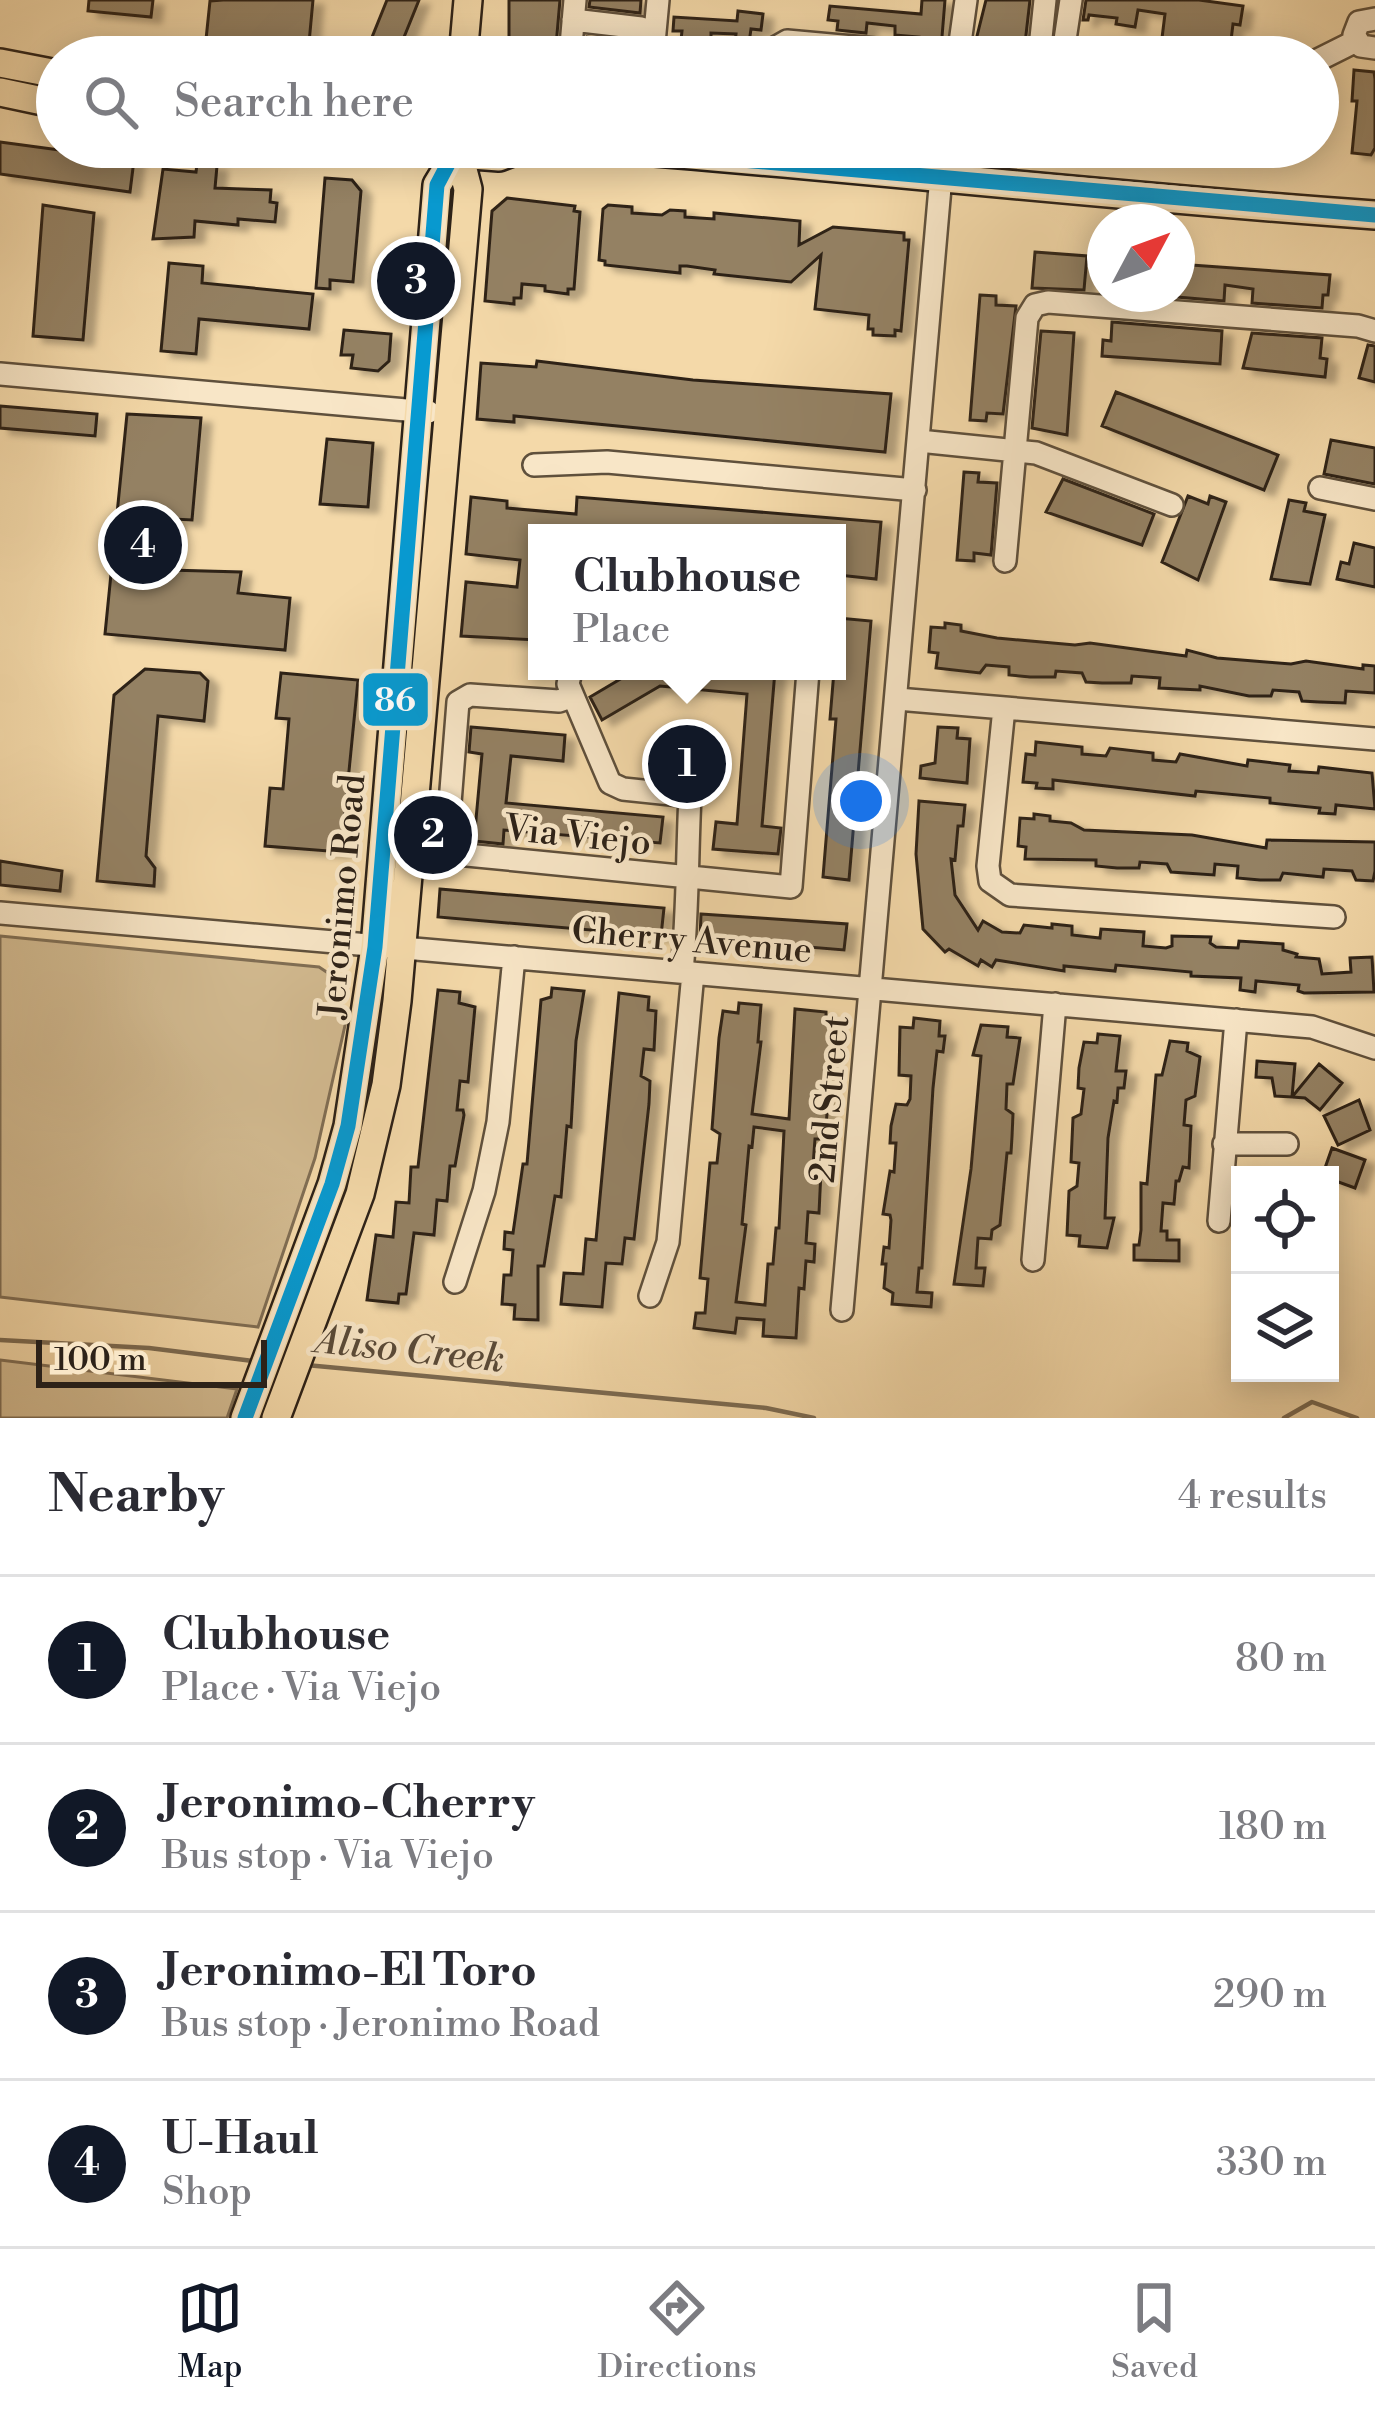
<!DOCTYPE html>
<html lang="en">
<head>
<meta charset="utf-8">
<style>
  :root { --surface:#fff; --page:#f7f7f7; --text:#2b2b33; --muted:#7c7c81; --line:#e1e1e2; --accent:#111827 }
  body { margin:0; font-family:"Libre Bodoni",serif; background:var(--page); color:var(--text) }
  .controls { position:absolute; right:36px; bottom:36px; display:grid; overflow:hidden; border-radius:0px; box-shadow:0 6px 30px #0003 }
  .controls button { width:108px; height:108px; display:grid; place-items:center; padding:0; border:0; border-bottom:3px solid var(--line); background:var(--surface); color:var(--text); font:60px sans-serif }
  .compass { position:absolute; left:1087px; top:204px; width:108px; height:108px; border-radius:50%; background:var(--surface); box-shadow:0 6px 30px #0003; rotate:49deg }
  .scale { position:absolute; left:36px; bottom:30px; width:231px; box-sizing:border-box; padding-left:12px; border:6px solid #2d2218; border-top:0; font-size:33px; line-height:42px; white-space:nowrap; color:#2d2218; -webkit-text-stroke:9px #f8e6c7; paint-order:stroke }
  .you { position:absolute; left:861px; top:801px; width:42px; height:42px; margin:-30px; border:9px solid #fff; border-radius:50%; background:#1a73e8; box-shadow:0 0 0 18px #1a73e833 }
  .badge { display:grid; place-items:center; width:78px; height:78px; border-radius:50%; background:var(--accent); color:#fff; font-size:39px; font-weight:700 }
  .pin { position:absolute; translate:-50% -50%; border:6px solid #fff; box-shadow:0 3px 12px #0006 }
  .popup { position:absolute; left:528px; top:524px; width:318px; height:156px; box-sizing:border-box; display:grid; place-content:center; border-radius:0px; background:var(--surface); filter:drop-shadow(0 3px 9px #0005); font-size:39px; white-space:nowrap; color:var(--muted) }
  .popup b { font-size:45px; color:var(--text) }
  .popup::after { content:''; position:absolute; left:50%; top:100%; margin-left:-24px; border:24px solid transparent; border-top-color:var(--surface) }
  .list { margin:0; padding:0; list-style:none }
  h2 { display:flex; justify-content:space-between; align-items:center; height:156px; margin:0; padding:0 48px; font-size:51px }
  h2 small { font-size:39px; font-weight:400; color:var(--muted) }
  .list li { display:grid; grid-template-columns:78px 1fr auto; gap:36px; align-items:center; box-sizing:border-box; height:168px; padding:0 48px; border-top:3px solid var(--line) }
  .list b { display:block; font-size:45px; white-space:nowrap }
  .list p { margin:0; font-size:39px; white-space:nowrap; color:var(--muted) }
  .list em { font-size:39px; font-style:normal; color:var(--muted) }
  .icon { flex:none; width:66px; height:66px; fill:none; stroke:currentColor; stroke-width:2; stroke-linecap:round; stroke-linejoin:round }
  .map { position:relative; flex:none; width:1375px; height:1418px; overflow:hidden }
  .search { position:absolute; background:var(--surface); box-shadow:0 6px 30px #0003; left:36px; right:36px; top:36px; height:132px; display:flex; align-items:center; gap:30px; box-sizing:border-box; padding:0 42px; border-radius:66px; color:var(--muted); font-size:45px }
  .sheet { height:828px; background:var(--surface) }
  nav { display:flex; justify-content:space-around; align-items:center; box-sizing:border-box; height:168px; border-top:3px solid var(--line); background:var(--surface); font-size:33px; color:var(--muted) }
  nav a { display:grid; justify-items:center; gap:6px }
  nav .on { color:var(--accent) }
  .map>svg:first-child { display:block }
</style>
</head>
<body>
<div class="map">
<svg width="1375" height="1418" viewBox="0 0 1375 1418">
  <defs>
    <filter id="shadow"><feDropShadow dx="10" dy="5.5" stdDeviation="3" flood-color="#0004"/></filter>
  </defs>
  <rect width="100%" height="100%" fill="#f4d9a9"/>
  <filter id="stains"><feTurbulence type="fractalNoise" baseFrequency=".00167" numOctaves="4"/><feColorMatrix values="0 0 0 0 .2 0 0 0 0 .09 0 0 0 0 .02 0 0 0 .5 -.17"/></filter>
  <radialGradient id="worn" r=".72"><stop offset=".6" stop-color="#630" stop-opacity="0"/><stop offset="1" stop-color="#630" stop-opacity=".3"/></radialGradient>
  <path fill="#d2ba90" stroke="#806e54" stroke-width="3" d="M0,936L319,967L337,979L346,1021L315,1158L258,1327L0,1297Z
    M0,1360L237,1389L227,1418H0Z"/>
  <g fill="none" stroke-linecap="round" stroke-linejoin="round">
    <path stroke="#7c6b52" stroke-width="4.5" d="M0,1340L149,1348L253,1361
      M306,1365L766,1408L814,1418
      M1284,1418L1312,1402L1357,1418"/>
  </g>
  <path fill="#948163" stroke="#2d2218" stroke-width="3" fill-rule="evenodd" filter="url(#shadow)" d="M89,0H153L151,17L88,11Z
    M223,0H313L309,43L280,40L279,56L205,49L210,1Z
    M387,0H419L396,57H364Z
    M509,0H560L555,57H509Z
    M590,0H641L640,13L589,7Z
    M922,0H945L941,49L932,48L931,57L917,56L919,37L895,35V26L867,23L866,33L837,30L838,21L828,20L830,6L921,14Z
    M986,0H1030L1024,52L975,44Z
    M1086,0H1199L1243,6L1240,25L1233,24L1229,57H1178L1154,54L1155,42H1160L1162,38L1165,14L1138,10L1135,27L1116,24L1117,18L1089,15L1088,20H1083Z
    M738,11L763,14L761,30L751,29L749,43L735,42L736,34L711,33V42L681,40L682,31H673L674,17L737,21Z
    M587,37L634,42L637,54L585,57Z
    M1354,70L1374,72L1375,79V148L1371,155L1352,153L1357,101H1352Z
    M0,142L134,160L130,192L0,174Z
    M197,164L217,166L215,188L271,190L270,202L277,203L275,222L238,219V225L195,221L194,237L153,239L163,169L196,172Z
    M325,178L352,180L361,191L353,282L330,280V289L316,288Z
    M507,198L575,206L574,211L580,212L574,289H568V294L545,291V286L522,284L521,298H514V304L485,301L492,211Z
    M43,205L94,213L83,340L33,336Z
    M608,205L632,207V213L662,215L670,210L685,211V217L714,219V213L800,221L799,245L833,227L904,233V240H909L901,331L895,330V336L873,335V329H868L869,315L815,309L821,255L791,282L714,274L715,270L687,266H680V273L605,265V261L599,260L603,209Z
    M1035,252L1087,256L1084,290L1032,288Z
    M169,263L203,266L202,283L313,294L309,329L199,319L196,354L161,351Z
    M1177,264L1330,275L1328,295H1323L1322,308L1252,303L1253,289L1225,285L1224,301L1177,297Z
    M980,295L996,296V305L1016,306L1003,414L987,413L986,421L970,420Z
    M1112,322L1222,331L1220,364L1102,356L1103,340L1111,341Z
    M344,330L391,334L389,361L378,371L351,368L353,355H341Z
    M1041,331L1074,333L1067,435L1032,428Z
    M1252,333L1322,338L1320,358L1327,359L1325,377L1243,368Z
    M1368,345L1375,346V382L1359,378Z
    M537,361L693,380L891,394L885,452L514,416V422L477,419L481,363L536,367Z
    M1116,392L1278,455L1264,490L1102,426Z
    M0,406L97,414L95,436L0,428Z
    M127,414L201,418L192,520L174,519L169,570L241,572L238,593L290,598L285,650L105,634Z
    M327,439L373,443L368,507L320,504Z
    M1331,440L1375,448V484L1324,474Z
    M964,472L979,473L978,482L997,483L991,555L974,553V561L957,560Z
    M1063,479L1154,514L1142,545L1046,512Z
    M1188,496L1208,504L1210,496L1226,502L1198,580L1162,562Z
    M471,497L507,501V508L576,514L577,497L881,522L876,579L838,575L842,533H537V640L461,636L466,582L517,587L520,560L466,554Z
    M1289,500L1306,503L1304,511L1325,515L1310,584L1271,579Z
    M1354,543L1375,548V587L1337,579L1341,562L1349,564Z
    M838,618L871,621L849,880L823,877L836,719H830L834,671H837Z
    M945,623L961,625V631L997,638L1075,645L1090,643L1186,656L1187,650L1217,658L1291,664L1306,661L1363,669V665L1375,666V693L1346,691L1345,703L1319,702L1302,701L1299,692L1273,690L1271,696H1249L1200,686V690L1159,688L1160,678L1132,676L1131,683H1102L1086,682L1082,673L1056,671L1055,677H1030L1009,675V667L986,665L980,673L936,668L938,653L929,652L931,627L945,628Z
    M145,669L200,673L208,681L204,721L158,716L146,856L155,868L154,886L97,881L114,695Z
    M634,671H775L762,826L781,828L778,854L713,849L716,822L737,824L747,694L660,686L602,720L590,697Z
    M281,673L358,680L341,852L265,846L270,788L283,789L289,719L276,718Z
    M471,727L565,735L563,761L511,756L506,803L663,817L660,843L504,830L503,844L474,841L482,754L469,752Z
    M938,727L958,728L957,738L970,739L967,783L920,778L921,766L935,763Z
    M1036,742L1082,747V754L1106,756L1110,748L1153,753V760L1176,762L1180,754L1247,766L1248,760L1290,765L1289,771L1318,773L1319,767L1372,773L1375,809L1336,805L1335,814L1319,813L1320,808L1270,803V798L1196,791L1195,796L1053,780V789L1036,788L1037,783L1023,782L1026,754L1035,755Z
    M672,754L703,756L701,775L670,772Z
    M919,801L965,805L963,826H958L955,860L951,859L955,895L978,930L983,921L1002,932L1020,933L1024,925L1052,928V924L1072,926V935L1100,938L1101,929L1144,932L1143,946L1166,948L1172,946V936L1211,937L1210,943L1216,947L1238,948L1239,941L1283,944V950L1297,954L1296,957L1319,959L1322,974L1351,972L1350,958L1372,957L1374,992L1304,993L1298,991L1299,985L1256,981L1255,992L1240,990L1241,978L1191,976V972L1116,965L1115,971L1064,966V971L996,960L992,967L981,960L978,966L949,949L945,952L923,929L916,854Z
    M1034,814L1050,816V821L1071,823L1084,830L1192,835L1266,848L1267,840L1375,842V871L1373,881L1356,880L1352,871L1324,869L1323,877L1283,873L1280,880H1260L1237,878L1238,866L1215,864L1214,875L1171,872L1167,864L1140,862L1139,868H1117L1096,866V860L1025,859L1026,847L1018,846L1020,818L1034,819Z
    M0,861L62,871L60,891L0,885Z
    M440,889L664,908L661,936L438,917Z
    M701,914L847,924L844,950L700,938Z
    M552,988L584,991L576,1041L571,1127L567,1126L561,1197L555,1196L544,1266H538V1320L514,1319L515,1305L502,1304L504,1275H511L513,1250L504,1249L505,1232L513,1233L523,1164H527L541,1000L551,997Z
    M438,990L460,992L459,1003L475,1007L468,1082L460,1081L457,1110H463L464,1115L455,1166H450L447,1201L437,1200L434,1235L414,1233L406,1294H399L398,1303L367,1300L376,1235L393,1237L396,1202L409,1203L411,1167H418Z
    M619,993L649,997L648,1010L656,1011L654,1050L644,1049L641,1076L650,1081L649,1104L634,1239L625,1238L622,1264L606,1263L602,1307L561,1304L564,1273L583,1274L586,1239L596,1240Z
    M739,1003L761,1005L758,1042H761L752,1114L789,1119L795,1009L826,1012V1021H833L834,1026L825,1139H815L813,1166L821,1171L819,1213L808,1212L806,1243L815,1244L814,1262L806,1261L804,1289L799,1288L796,1338L763,1336L764,1320L737,1318L735,1333L694,1328L696,1313H705L708,1279L700,1278L710,1163H717L720,1134L712,1129L719,1038L723,1011L738,1013ZM754,1127L784,1131L779,1228H776L773,1264H768L765,1305L736,1302L746,1225L742,1224L749,1146L752,1147Z
    M914,1018L940,1021L939,1036H945L943,1052L937,1051L933,1088L922,1268H919L917,1292L932,1293L931,1307L892,1304L893,1293L884,1288L886,1264H882L884,1247L889,1248L891,1220L890,1215L883,1214L890,1171L894,1172L896,1143H890L891,1126L896,1104L907,1105L910,1099L911,1076L899,1075L900,1027L913,1028Z
    M981,1025L1008,1027L1007,1037L1020,1038L1013,1084H1007L1006,1109L1013,1114L1012,1137L1011,1153H1007L1000,1225L992,1230L991,1239L978,1238L976,1268H985L983,1286L954,1284L971,1169L981,1056L973,1055Z
    M1098,1034L1120,1036L1116,1071H1126L1124,1088H1118L1117,1102L1114,1101L1108,1138L1105,1218H1114L1107,1248L1079,1246L1080,1236L1067,1235L1069,1191L1077,1186L1079,1163L1071,1162L1073,1118L1081,1114L1084,1089L1078,1088L1079,1068L1084,1042L1097,1043Z
    M1170,1041L1188,1043L1187,1051L1200,1057L1195,1096L1186,1100L1184,1125L1191,1126L1189,1168L1183,1167L1179,1181H1176L1174,1204L1163,1203L1161,1231H1167V1240H1179V1261L1134,1260V1245H1139L1141,1230V1183L1147,1184L1156,1075H1162Z
    M1257,1061L1295,1064L1292,1097L1275,1096L1272,1078L1256,1077Z
    M1319,1064L1342,1083L1320,1110L1305,1098L1292,1097Z
    M1359,1100L1370,1130L1338,1145L1324,1116Z
    M1332,1148L1365,1160L1355,1188L1330,1179V1170L1325,1168Z"/>
  <g fill="none" stroke-linecap="round" stroke-linejoin="round">
    <defs>
      <path id="minor" d="M1071,0L1063,53L1100,57
        M1375,19L1359,22L1354,35L1361,46L1375,48
        M573,20L641,28L664,54L711,57
        M654,43L658,0
        M570,57L575,0
        M759,57L787,41L875,49L889,57
        M958,57L966,0
        M1039,57L1045,0
        M1318,60L1356,41
        M941,176L955,160L956,147
        M0,374L429,412
        M919,441L1036,453L1172,505
        M534,465L607,462L915,490
        M1320,488L1375,499
        M1005,561L1027,318L1035,305L1048,302L1358,326L1375,331
        M571,671L568,684L610,783L623,789L690,796C687,855 688,912 682,971
        M573,696L559,701L470,695L458,702L446,853L791,887L808,671
        M897,699L1375,739
        M1004,708L988,866L990,881L1010,895L1334,917
        M0,913L1312,1027L1375,1048
        M1224,1144H1287
        M1219,1221L1236,1020
        M1033,1260L1055,1004
        M455,1282L484,1191L498,1122L514,957
        M650,1296L668,1242L693,973
        M842,1310L941,176L935,160L937,147"/>
      <path id="major" d="M463,57L468,0
        M0,63L57,74
        M0,92L57,104
        M368,147L499,157L525,147
        M593,147C854,167 1113,197 1375,215
        M245,1418L332,1184L348,1126L375,947L437,185L457,152
        M276,1418L360,1194L386,1085L397,1001L468,189L457,147"/>
    </defs>
    <use href="#minor" stroke="#5f503c" stroke-width="26"/>
    <use href="#major" stroke="#2d2218" stroke-width="32"/>
    <use href="#minor" stroke="#f8e6c7" stroke-width="21"/>
    <use href="#major" stroke="#f4d9a9" stroke-width="27"/>
    <defs>
      <path id="bus-1" d="M245,1418L332,1184L348,1126L375,947L437,185L457,147"/>
      <path id="bus-2" d="M368,147L499,157L525,147
        M593,147L1375,215"/>
    </defs>
    <use href="#bus-1" stroke="#f8e6c7" stroke-width="24"/>
    <use href="#bus-2" stroke="#f8e6c7" stroke-width="24"/>
    <use href="#bus-1" stroke="#079ad1" stroke-width="15"/>
    <use href="#bus-2" stroke="#079ad1" stroke-width="15"/>
  </g>
  <g text-anchor="middle" stroke-width="9" stroke-linejoin="round" paint-order="stroke">
    <g font-size="36" fill="#2d2218" stroke="#f8e6c7">
      <text transform="translate(578 834) rotate(6)" y="13">Via Viejo</text>
      <text transform="translate(341 896) rotate(-85)" y="13">Jeronimo Road</text>
      <text transform="translate(692 939) rotate(5)" y="13">Cherry Avenue</text>
      <text transform="translate(828 1099) rotate(-85)" y="13">2nd Street</text>
    </g>
    <g font-size="39" font-style="italic" fill="#5b4c3a" stroke="#f8e6c7">
      <text transform="translate(410 1348) rotate(6)" y="14">Aliso Creek</text>
    </g>
  </g>
  <rect stroke="#f8e6c7" stroke-width="4.5" x="361" y="671" width="69" height="57" rx="12" fill="#079ad1"/>
  <g font-size="33" text-anchor="middle" font-weight="bold" fill="#fff">
    <text x="395" y="711">86</text>
  </g>
  <rect width="100%" height="100%" filter="url(#stains)"/>
  <rect width="100%" height="100%" fill="url(#worn)"/>
</svg>
<div class="controls">
<button><svg class="icon" aria-label="locate" viewBox="0 0 24 24"><circle cx="12" cy="12" r="6"/><path d="M12 2v4M12 18v4M2 12h4M18 12h4"/></svg></button>
<button><svg class="icon" aria-label="layers" viewBox="0 0 24 24"><path d="M12 4l9 5-9 5-9-5zM3 14l9 5 9-5"/></svg></button>
</div>
<svg class="compass" viewBox="-18 -18 36 36"><path d="M0-13l5 13h-10z" fill="#e53935"/><path d="M0 13l5-13h-10z" fill="#7c7c81"/></svg>
<div class="scale">100 m</div>
<div class="you"></div>
<div class="pin badge" style="left:687px;top:764px">1</div>
<div class="popup"><b>Clubhouse</b>Place</div>
<div class="pin badge" style="left:433px;top:835px">2</div>
<div class="pin badge" style="left:416px;top:281px">3</div>
<div class="pin badge" style="left:143px;top:545px">4</div>
<div class="search"><svg class="icon" aria-label="search" viewBox="0 0 24 24"><circle cx="10" cy="10" r="6"/><path d="M15 15l6 6"/></svg>Search here</div>
</div>
<section class="sheet">
<h2>Nearby<small>4 results</small></h2>
<ul class="list">
<li><span class="badge">1</span><div><b>Clubhouse</b><p>Place · Via Viejo</p></div><em>80 m</em></li>
<li><span class="badge">2</span><div><b>Jeronimo-Cherry</b><p>Bus stop · Via Viejo</p></div><em>180 m</em></li>
<li><span class="badge">3</span><div><b>Jeronimo-El Toro</b><p>Bus stop · Jeronimo Road</p></div><em>290 m</em></li>
<li><span class="badge">4</span><div><b>U-Haul</b><p>Shop</p></div><em>330 m</em></li>
</ul>
</section>
<nav>
<a class="on"><svg class="icon" aria-label="map" viewBox="0 0 24 24"><path d="M3 6l6-2 6 2 6-2v14l-6 2-6-2-6 2zM9 4v14M15 6v14"/></svg>Map</a>
<a><svg class="icon" aria-label="directions" viewBox="0 0 24 24"><path d="M12 3l9 9-9 9-9-9zM9 14v-3h6M13 9l2 2-2 2"/></svg>Directions</a>
<a><svg class="icon" aria-label="saved" viewBox="0 0 24 24"><path d="M7 4h10v16l-5-4-5 4z"/></svg>Saved</a>
</nav>
</body>
</html>
